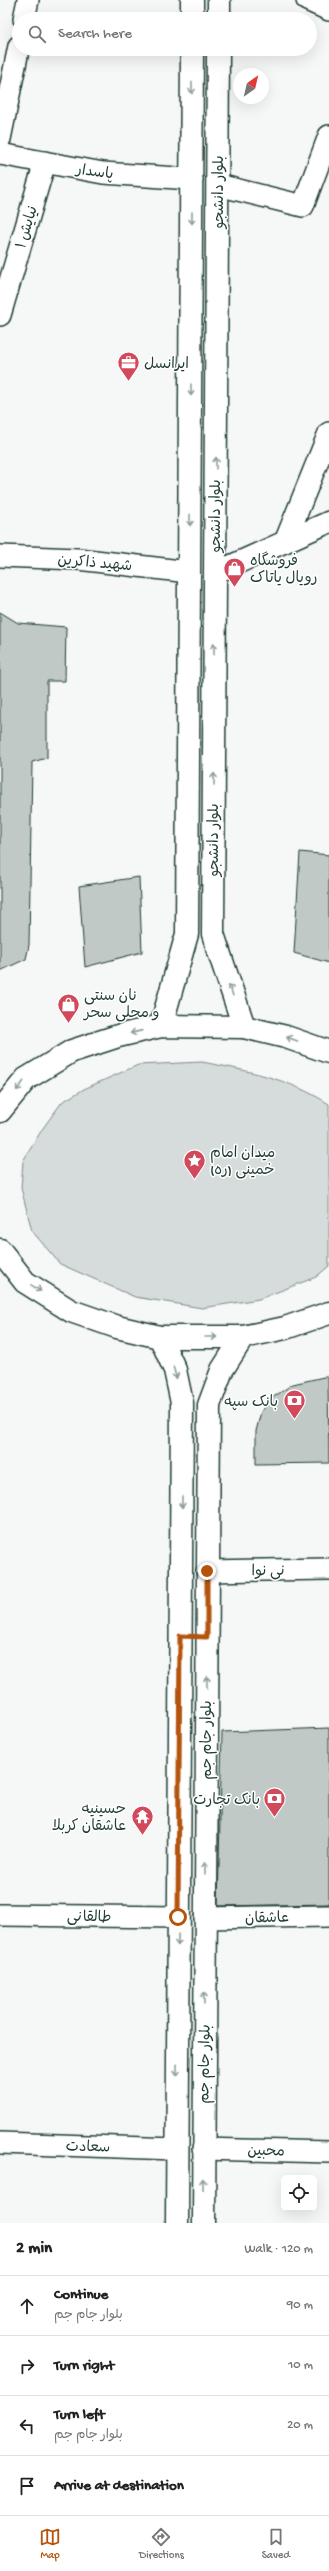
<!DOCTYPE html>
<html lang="en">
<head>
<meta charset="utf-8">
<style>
  :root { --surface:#fff; --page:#f2f2f2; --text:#222; --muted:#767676; --line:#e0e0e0; --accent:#b45309 }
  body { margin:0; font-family:"Gochi Hand","Playpen Sans Arabic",sans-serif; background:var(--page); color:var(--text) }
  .controls { position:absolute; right:12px; bottom:12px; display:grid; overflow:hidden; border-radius:6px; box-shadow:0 4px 16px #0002 }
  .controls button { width:36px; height:36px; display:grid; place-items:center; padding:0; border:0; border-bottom:1px solid var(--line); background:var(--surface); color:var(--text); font:20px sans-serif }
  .compass { position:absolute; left:233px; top:68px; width:36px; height:36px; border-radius:50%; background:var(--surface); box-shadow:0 4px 16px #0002; rotate:34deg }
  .stop { position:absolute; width:12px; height:12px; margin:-9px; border:3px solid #b45309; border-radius:50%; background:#fff }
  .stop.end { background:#b45309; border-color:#fff; box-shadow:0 1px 4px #0008 }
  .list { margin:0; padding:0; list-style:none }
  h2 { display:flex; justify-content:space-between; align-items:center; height:52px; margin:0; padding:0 16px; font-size:17px }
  h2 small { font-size:13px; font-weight:400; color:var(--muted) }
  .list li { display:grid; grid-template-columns:26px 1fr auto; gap:12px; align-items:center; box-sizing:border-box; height:60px; padding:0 16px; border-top:1px solid var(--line) }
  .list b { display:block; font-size:15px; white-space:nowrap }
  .list p { margin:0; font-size:13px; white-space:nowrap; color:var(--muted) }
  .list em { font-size:13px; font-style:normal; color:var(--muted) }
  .icon { flex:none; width:22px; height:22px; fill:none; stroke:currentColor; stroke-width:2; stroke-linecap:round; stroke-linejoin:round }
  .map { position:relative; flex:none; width:329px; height:2223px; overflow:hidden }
  .search { position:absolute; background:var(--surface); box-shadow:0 4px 16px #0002; left:12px; right:12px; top:12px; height:44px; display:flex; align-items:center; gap:10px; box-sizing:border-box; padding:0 14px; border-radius:22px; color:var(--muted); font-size:15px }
  .sheet { height:292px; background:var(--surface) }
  nav { display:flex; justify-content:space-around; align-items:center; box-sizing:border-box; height:56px; border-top:1px solid var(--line); background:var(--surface); font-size:11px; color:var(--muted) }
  nav a { display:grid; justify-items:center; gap:2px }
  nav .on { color:var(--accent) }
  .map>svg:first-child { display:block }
</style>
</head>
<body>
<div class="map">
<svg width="329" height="2223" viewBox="0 0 329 2223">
  <rect width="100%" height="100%" fill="#f6f7f7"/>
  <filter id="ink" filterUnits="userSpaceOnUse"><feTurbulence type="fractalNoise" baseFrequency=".025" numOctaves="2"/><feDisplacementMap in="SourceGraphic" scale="8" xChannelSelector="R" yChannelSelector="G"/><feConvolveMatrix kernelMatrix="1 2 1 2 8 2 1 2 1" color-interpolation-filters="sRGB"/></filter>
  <g filter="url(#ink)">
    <path fill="#d6dcdb" stroke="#7a8c88" d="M202,1062C249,1071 288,1078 329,1104V1266L316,1277L259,1299L202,1308L135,1297L60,1264L32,1231L21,1188L23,1161L43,1128L62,1102L84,1089L138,1065Z"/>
    <path fill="#c0c9c6" stroke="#1f3d34" d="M0,612L18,623L66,627L65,681H47V758L32,762L29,945L26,959L0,971Z
      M300,852L329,855V963L294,953Z
      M139,877L142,952L85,967L79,886Z
      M328,1376L329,1463L256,1464V1431L261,1412L272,1398L293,1384Z
      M329,1728V1904L218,1906L222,1732Z"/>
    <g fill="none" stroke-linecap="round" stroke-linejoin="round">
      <defs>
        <path id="street" d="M307,0L329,10
          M24,19L28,0
          M0,139L19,46
          M0,154L103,173L192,179
          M218,185L303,206L329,136
          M0,315L45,162
          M285,542L329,433
          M0,556L78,559L189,572
          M215,573L329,522
          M207,1571L329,1569
          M0,1915L178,1917
          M205,1918L329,1916
          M0,2143L176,2149
          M203,2149L329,2152"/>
        <path id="secondary" d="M160,1337L175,1370L182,1403L177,2223
          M204,2223L209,1405L222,1370L243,1337"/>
        <path id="primary" d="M192,19V0
          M219,19V0
          M218,49L213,934L244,1027
          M161,1026L187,934L192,49"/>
        <path id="highway" d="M0,1111L26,1079L72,1051L118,1036L161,1026L244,1027L286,1037L329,1052
          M0,1250L25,1282L71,1311L117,1327L160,1337H243L285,1328L329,1313"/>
      </defs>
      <use href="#street" stroke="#1f3d34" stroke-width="24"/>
      <use href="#secondary" stroke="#1f3d34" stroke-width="25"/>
      <use href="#primary" stroke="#1f3d34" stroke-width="25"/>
      <use href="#highway" stroke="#1f3d34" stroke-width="25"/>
      <use href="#street" stroke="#fff" stroke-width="21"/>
      <use href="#secondary" stroke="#fff" stroke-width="22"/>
      <use href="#primary" stroke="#fff" stroke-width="22"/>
      <use href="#highway" stroke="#fff" stroke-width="22"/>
    </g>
    <defs><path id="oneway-shaft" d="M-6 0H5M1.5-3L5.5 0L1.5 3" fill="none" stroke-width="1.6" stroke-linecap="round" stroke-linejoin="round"/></defs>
    <g stroke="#8f9e9a">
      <use href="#oneway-shaft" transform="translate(192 88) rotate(90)"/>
      <use href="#oneway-shaft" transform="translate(192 218) rotate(90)"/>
      <use href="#oneway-shaft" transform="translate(191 390) rotate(90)"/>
      <use href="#oneway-shaft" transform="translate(216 463) rotate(-90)"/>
      <use href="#oneway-shaft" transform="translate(190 520) rotate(90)"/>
      <use href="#oneway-shaft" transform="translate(214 649) rotate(-90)"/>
      <use href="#oneway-shaft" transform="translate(214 779) rotate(-90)"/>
      <use href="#oneway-shaft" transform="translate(231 990) rotate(-109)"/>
      <use href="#oneway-shaft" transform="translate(136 1032) rotate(167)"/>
      <use href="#oneway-shaft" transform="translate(292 1039) rotate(-161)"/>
      <use href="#oneway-shaft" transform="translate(20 1086) rotate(129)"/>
      <use href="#oneway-shaft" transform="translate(36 1288) rotate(32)"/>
      <use href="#oneway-shaft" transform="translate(211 1337)"/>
      <use href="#oneway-shaft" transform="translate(175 1373) rotate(74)"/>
      <use href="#oneway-shaft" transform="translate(182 1502) rotate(90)"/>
      <use href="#oneway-shaft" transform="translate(207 1682) rotate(-90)"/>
      <use href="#oneway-shaft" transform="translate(205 1868) rotate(-90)"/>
      <use href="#oneway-shaft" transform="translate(178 1940) rotate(91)"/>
      <use href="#oneway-shaft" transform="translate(204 1998) rotate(-89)"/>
      <use href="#oneway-shaft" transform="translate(177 2070) rotate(91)"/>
      <use href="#oneway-shaft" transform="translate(203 2184) rotate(-91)"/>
    </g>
  </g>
  <g fill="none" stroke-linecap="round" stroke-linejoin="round" filter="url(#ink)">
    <path stroke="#b45309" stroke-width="5" d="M178,1917L180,1636L207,1637V1571"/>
  </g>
  <defs>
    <symbol id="office-pin" viewBox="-11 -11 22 30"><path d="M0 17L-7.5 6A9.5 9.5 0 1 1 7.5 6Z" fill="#d1495b" stroke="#fff"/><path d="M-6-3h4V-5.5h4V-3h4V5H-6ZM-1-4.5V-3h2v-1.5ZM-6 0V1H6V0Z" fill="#fff"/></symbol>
    <symbol id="shop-pin" viewBox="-11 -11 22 30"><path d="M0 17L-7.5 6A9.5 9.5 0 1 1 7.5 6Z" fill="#d1495b" stroke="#fff"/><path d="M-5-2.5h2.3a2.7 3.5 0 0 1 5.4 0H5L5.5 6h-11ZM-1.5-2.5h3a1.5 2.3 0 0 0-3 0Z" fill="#fff"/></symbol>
    <symbol id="sight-pin" viewBox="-11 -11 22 30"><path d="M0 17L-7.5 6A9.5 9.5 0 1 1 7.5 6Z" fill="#d1495b" stroke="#fff"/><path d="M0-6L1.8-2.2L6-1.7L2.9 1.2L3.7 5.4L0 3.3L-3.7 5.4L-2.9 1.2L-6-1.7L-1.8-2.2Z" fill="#fff"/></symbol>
    <symbol id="bank-pin" viewBox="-11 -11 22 30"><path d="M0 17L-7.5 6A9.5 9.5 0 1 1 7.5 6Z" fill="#d1495b" stroke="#fff"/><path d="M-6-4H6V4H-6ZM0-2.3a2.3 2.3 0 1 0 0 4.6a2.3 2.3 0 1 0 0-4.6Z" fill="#fff"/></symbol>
    <symbol id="temple-pin" viewBox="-11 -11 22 30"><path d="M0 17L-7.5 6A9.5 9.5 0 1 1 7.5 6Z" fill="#d1495b" stroke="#fff"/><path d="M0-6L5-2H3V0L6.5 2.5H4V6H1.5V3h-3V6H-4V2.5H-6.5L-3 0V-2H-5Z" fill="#fff"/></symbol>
  </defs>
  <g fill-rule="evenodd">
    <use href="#office-pin" x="116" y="350" width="25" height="34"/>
    <use href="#shop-pin" x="222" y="556" width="25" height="34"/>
    <use href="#shop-pin" x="56" y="992" width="25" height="34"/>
    <use href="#sight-pin" x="182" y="1148" width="25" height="34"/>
    <use href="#bank-pin" x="282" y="1388" width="25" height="34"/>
    <use href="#bank-pin" x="262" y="1786" width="25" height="34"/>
    <use href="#temple-pin" x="130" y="1804" width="25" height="34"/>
  </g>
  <g text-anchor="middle" stroke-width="3" stroke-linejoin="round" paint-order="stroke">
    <g font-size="15" fill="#1f3d34" stroke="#fff">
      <text transform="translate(95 171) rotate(8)" y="5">پاسدار</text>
      <text transform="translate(218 192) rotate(-90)" y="5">بلوار دانشجو</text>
      <text transform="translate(26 227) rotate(-73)" y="5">نیایش ۱</text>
      <text transform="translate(215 516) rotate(-90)" y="5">بلوار دانشجو</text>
      <text transform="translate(95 562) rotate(5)" y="5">شهید ذاکرین</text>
      <text transform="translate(213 840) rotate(-90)" y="5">بلوار دانشجو</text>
      <text transform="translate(268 1570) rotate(-1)" y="5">نی نوا</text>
      <text transform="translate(206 1740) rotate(-90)" y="5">بلوار جام جم</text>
      <text transform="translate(89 1916) rotate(1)" y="5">طالقانی</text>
      <text transform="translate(267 1917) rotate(-1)" y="5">عاشقان</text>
      <text transform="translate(204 2064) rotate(-89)" y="5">بلوار جام جم</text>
      <text transform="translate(88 2146) rotate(2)" y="5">سعادت</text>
      <text transform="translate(266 2150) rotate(1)" y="5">محبین</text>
    </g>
    <g font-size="15" fill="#1f3d34" stroke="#fff" text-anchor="start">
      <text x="144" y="368">ایرانسل</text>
      <text x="250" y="565">فروشگاه<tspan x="250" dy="17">رویال یاتاک</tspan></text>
      <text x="84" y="1000">نان سنتی<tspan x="84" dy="17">و محلی سحر</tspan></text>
      <text x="210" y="1157">میدان امام<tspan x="210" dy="17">خمینی (ره)</tspan></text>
      <text x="278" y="1406" text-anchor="end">بانک سپه</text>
      <text x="260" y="1804" text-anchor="end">بانک تجارت</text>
      <text x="126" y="1813" text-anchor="end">حسینیه<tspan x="126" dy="17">عاشقان کربلا</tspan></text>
    </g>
  </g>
</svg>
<div class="controls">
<button><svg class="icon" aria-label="locate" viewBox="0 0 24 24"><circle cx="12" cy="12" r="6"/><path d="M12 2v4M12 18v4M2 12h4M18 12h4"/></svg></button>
</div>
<svg class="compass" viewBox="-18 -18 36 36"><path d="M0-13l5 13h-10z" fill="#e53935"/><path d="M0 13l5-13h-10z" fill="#767676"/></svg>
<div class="stop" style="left:178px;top:1917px"></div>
<div class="stop end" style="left:207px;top:1571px"></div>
<div class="search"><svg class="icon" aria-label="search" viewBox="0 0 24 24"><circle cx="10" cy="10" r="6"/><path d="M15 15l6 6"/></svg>Search here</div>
</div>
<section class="sheet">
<h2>2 min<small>Walk · 120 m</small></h2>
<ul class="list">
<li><svg class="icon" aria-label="ahead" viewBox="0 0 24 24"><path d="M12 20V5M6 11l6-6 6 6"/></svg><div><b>Continue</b><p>بلوار جام جم</p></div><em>90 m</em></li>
<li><svg class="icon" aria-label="right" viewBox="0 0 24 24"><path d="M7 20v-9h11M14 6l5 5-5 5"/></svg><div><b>Turn right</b></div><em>10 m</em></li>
<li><svg class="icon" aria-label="left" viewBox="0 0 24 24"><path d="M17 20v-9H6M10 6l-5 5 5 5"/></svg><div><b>Turn left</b><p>بلوار جام جم</p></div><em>20 m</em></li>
<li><svg class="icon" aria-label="arrive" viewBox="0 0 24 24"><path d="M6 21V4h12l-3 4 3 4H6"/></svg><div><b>Arrive at destination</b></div></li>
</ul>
</section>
<nav>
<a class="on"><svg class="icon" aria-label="map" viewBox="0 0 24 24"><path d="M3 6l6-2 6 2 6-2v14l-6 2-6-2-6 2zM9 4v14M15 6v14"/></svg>Map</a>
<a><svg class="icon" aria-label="directions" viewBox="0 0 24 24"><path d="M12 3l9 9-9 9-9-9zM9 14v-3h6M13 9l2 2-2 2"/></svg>Directions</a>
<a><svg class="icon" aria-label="saved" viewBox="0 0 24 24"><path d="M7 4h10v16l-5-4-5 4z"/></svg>Saved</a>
</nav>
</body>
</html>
